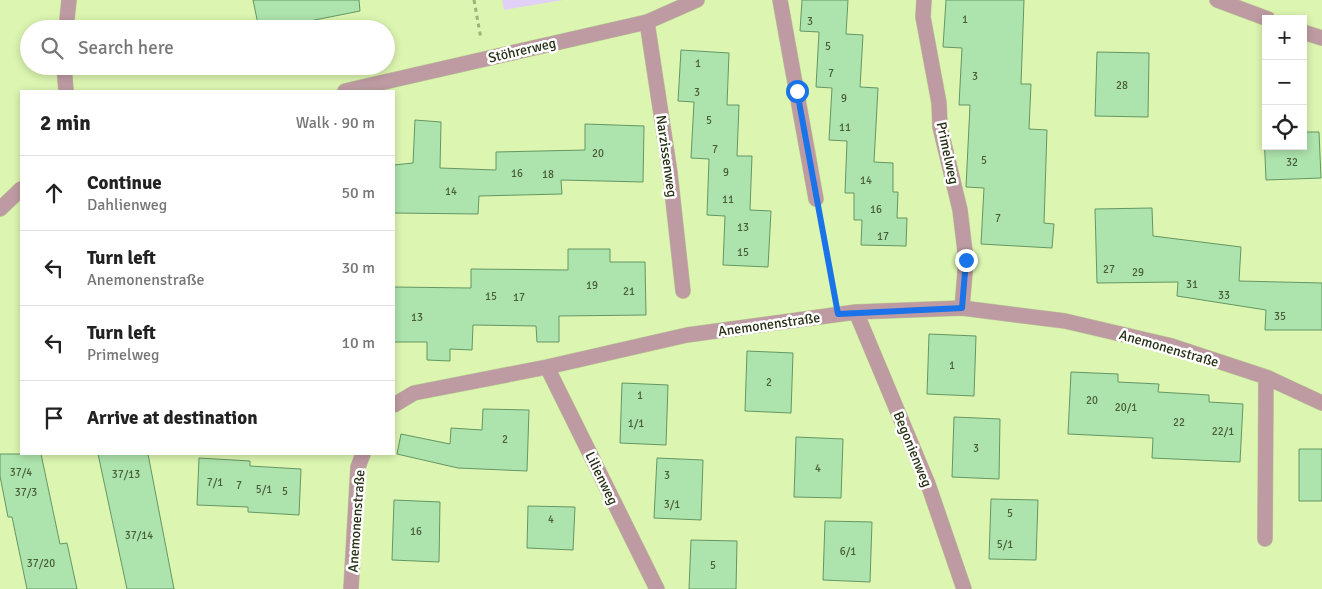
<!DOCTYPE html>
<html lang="en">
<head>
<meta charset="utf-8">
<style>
  :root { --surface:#fff; --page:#f2f2f2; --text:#222; --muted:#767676; --line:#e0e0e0 }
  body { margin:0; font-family:Signika,sans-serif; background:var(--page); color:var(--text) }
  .controls { position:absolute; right:15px; top:15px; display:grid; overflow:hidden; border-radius:0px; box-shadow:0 2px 8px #0003 }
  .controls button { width:45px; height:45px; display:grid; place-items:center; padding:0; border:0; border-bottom:1px solid var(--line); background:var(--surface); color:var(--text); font:25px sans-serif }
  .stop { position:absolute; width:15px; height:15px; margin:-11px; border:4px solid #1a73e8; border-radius:50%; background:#fff }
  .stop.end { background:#1a73e8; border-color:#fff; box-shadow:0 1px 5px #0008 }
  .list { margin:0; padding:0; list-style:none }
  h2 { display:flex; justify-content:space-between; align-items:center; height:65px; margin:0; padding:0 20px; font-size:21px }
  h2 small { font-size:16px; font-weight:400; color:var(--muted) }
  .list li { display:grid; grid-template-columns:32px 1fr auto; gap:15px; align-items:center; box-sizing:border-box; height:75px; padding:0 20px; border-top:1px solid var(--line) }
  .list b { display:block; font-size:19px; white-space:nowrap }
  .list p { margin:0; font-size:16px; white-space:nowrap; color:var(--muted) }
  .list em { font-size:16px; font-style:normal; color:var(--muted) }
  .icon { flex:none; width:28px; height:28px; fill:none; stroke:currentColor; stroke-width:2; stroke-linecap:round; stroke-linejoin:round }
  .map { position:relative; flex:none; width:1322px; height:589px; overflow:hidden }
  .search { position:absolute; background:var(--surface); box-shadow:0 2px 8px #0003; left:20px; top:20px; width:375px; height:55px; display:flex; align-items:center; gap:12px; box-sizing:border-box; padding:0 18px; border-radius:28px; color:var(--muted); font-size:19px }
  .panel { position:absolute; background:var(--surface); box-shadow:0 2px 8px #0003; left:20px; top:90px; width:375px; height:365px; border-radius:0px }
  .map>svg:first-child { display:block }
</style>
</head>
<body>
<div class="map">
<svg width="1322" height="589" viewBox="0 0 1322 589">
  <rect width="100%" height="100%" fill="#dcf5b0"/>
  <path fill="#e1d1f7" d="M502,0H563L504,10Z"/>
  <path fill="#ade3ac" stroke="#649763" d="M253,0H359L360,11L269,29H259Z
    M802,0H848L846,34L863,35L860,87L878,88L874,162L893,163V192H898L897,218H907L906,246L861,245L862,220H854V193H845L847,141L829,140L832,88L816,87L819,32L800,31Z
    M946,0H1024L1021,84H1031L1029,129L1047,130L1044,223L1054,224L1052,248L981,244L984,188L966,187L970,105H959L962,48L943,47Z
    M681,50L729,53L727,105H739L737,156H752L750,210L771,211L768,267L723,265L725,216L707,215L709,159L691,158L694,102L678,101Z
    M1097,52L1149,53L1148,117L1095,116Z
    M415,120L441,122L440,168L496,170V152L585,150V124L644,126L643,182L561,180L562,194L479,196L478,214L394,213V165L413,163Z
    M1303,132H1319L1321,178L1266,180L1264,133H1266V146H1303Z
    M1152,208L1153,236L1241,247L1239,281L1322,283V330H1265L1266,310L1177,296L1178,282L1097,283L1095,209Z
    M568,249H610V262H645L646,315L559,316V342H537L536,326L473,325L472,350L450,349V361L427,360V342H394V287L471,288V269L568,270Z
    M929,334L976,336L974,396L927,394Z
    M747,351L793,353L791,413L745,411Z
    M1071,372L1118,374V382L1159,384L1158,392L1209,395V402L1243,404L1240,462L1152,458L1153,438L1068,434Z
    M622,383L668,385L666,445L620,443Z
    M483,409L529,410L527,471L458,468L397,454L401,434L450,444L451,428L482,430Z
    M954,417L1000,419L999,479L952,477Z
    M796,437L843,439L841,498L794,497Z
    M1299,449H1322V501H1299Z
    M0,454H41L60,544L67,543L77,589H27L12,517H8L0,476Z
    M98,454H148L174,589H127Z
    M199,458L250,461V466L301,469L299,515L248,512V507L197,505Z
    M657,458L703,460L701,520L654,518Z
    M991,499L1038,500L1036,560L989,559Z
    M394,500L440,502L439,562L392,560Z
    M528,506L575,507L573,550L527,548Z
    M825,521L872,522L870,582L823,580Z
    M691,540L737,541L736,589H689Z"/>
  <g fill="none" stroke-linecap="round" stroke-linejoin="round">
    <defs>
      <path id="lane" d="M780,0L816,199
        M924,0L923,17L939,103L940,127L960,210L966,260L962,308
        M647,22L670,173L683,291"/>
      <path id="street" d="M1217,0L1268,19
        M66,29L69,0
        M1303,32L1322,38
        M64,66L66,91
        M345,91L647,22L697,0
        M0,209L21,189
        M856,312L928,484L964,589
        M547,367L657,589
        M394,405L414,393L547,367L687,335L856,312L962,308L1065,321L1172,346L1266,377L1322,403
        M1265,539L1266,377
        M351,589L358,467L363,454"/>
    </defs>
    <use href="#lane" stroke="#bcd294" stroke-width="16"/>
    <use href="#street" stroke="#bcd294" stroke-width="16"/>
    <path stroke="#9eb17a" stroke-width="3" stroke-dasharray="4 4" stroke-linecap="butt" d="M474,0L481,39
      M820,219L834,294"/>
    <use href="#lane" stroke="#be9ba2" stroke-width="15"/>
    <use href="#street" stroke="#be9ba2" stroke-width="15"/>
  </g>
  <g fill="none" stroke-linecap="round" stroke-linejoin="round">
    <path stroke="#1a73e8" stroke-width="6" d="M797,91L838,314L962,308L966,260"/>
  </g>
  <g text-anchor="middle" stroke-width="5" stroke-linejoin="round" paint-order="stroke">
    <g font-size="11" fill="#495e3b">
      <text x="965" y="23">1</text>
      <text x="810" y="25">3</text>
      <text x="828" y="50">5</text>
      <text x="698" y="67">1</text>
      <text x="831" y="77">7</text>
      <text x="975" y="80">3</text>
      <text x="1122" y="89">28</text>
      <text x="697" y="96">3</text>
      <text x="844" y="102">9</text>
      <text x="709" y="124">5</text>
      <text x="845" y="131">11</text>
      <text x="715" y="153">7</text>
      <text x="598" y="157">20</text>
      <text x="984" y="164">5</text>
      <text x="1292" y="166">32</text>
      <text x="726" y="176">9</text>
      <text x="517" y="177">16</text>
      <text x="548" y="178">18</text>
      <text x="866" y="184">14</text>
      <text x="451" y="195">14</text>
      <text x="728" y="203">11</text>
      <text x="876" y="213">16</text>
      <text x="998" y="222">7</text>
      <text x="743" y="231">13</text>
      <text x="883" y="240">17</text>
      <text x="743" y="256">15</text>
      <text x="1109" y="273">27</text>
      <text x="1138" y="276">29</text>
      <text x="1192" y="288">31</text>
      <text x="592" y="289">19</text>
      <text x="629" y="295">21</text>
      <text x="1224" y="299">33</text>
      <text x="491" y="300">15</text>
      <text x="519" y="301">17</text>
      <text x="1280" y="320">35</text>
      <text x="417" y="321">13</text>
      <text x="952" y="369">1</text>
      <text x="769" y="386">2</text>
      <text x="640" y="399">1</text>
      <text x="1092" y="404">20</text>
      <text x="1126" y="411">20/1</text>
      <text x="1179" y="426">22</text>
      <text x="636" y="427">1/1</text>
      <text x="1223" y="435">22/1</text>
      <text x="505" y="443">2</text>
      <text x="976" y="452">3</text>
      <text x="818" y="472">4</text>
      <text x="21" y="476">37/4</text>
      <text x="126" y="478">37/13</text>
      <text x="667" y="479">3</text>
      <text x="215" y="486">7/1</text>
      <text x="239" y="489">7</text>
      <text x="264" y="493">5/1</text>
      <text x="285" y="495">5</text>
      <text x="26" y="496">37/3</text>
      <text x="672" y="508">3/1</text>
      <text x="1010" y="517">5</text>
      <text x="551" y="523">4</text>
      <text x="416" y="535">16</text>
      <text x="139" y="539">37/14</text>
      <text x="1005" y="548">5/1</text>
      <text x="848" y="555">6/1</text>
      <text x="41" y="567">37/20</text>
      <text x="713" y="569">5</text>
    </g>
    <g font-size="14" fill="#283115" stroke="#fff">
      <text transform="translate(522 50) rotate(-13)" y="5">Stöhrerweg</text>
      <text transform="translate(948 153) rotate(78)" y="5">Primelweg</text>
      <text transform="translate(667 156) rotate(82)" y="5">Narzissenweg</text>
      <text transform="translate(769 324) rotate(-8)" y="5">Anemonenstraße</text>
      <text transform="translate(1169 348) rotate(16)" y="5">Anemonenstraße</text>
      <text transform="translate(913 449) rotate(68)" y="5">Begonienweg</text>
      <text transform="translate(602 478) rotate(64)" y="5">Lilienweg</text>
      <text transform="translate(356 521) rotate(-86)" y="5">Anemonenstraße</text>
    </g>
  </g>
</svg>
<div class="controls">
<button>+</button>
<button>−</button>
<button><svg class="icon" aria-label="locate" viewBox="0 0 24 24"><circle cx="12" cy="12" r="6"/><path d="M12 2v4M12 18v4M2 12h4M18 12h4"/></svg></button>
</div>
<div class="stop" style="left:797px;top:91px"></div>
<div class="stop end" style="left:966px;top:260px"></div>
<div class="search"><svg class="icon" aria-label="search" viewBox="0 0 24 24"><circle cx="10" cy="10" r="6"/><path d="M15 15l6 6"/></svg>Search here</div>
<section class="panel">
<h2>2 min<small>Walk · 90 m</small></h2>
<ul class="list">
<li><svg class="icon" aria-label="ahead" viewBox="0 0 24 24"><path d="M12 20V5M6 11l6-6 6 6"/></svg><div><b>Continue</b><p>Dahlienweg</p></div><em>50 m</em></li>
<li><svg class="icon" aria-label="left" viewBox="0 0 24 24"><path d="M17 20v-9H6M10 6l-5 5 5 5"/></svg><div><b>Turn left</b><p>Anemonenstraße</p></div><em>30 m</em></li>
<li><svg class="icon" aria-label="left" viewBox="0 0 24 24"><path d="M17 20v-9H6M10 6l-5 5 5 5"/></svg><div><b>Turn left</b><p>Primelweg</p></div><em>10 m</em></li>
<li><svg class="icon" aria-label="arrive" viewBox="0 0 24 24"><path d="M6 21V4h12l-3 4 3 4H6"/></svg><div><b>Arrive at destination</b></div></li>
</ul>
</section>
</div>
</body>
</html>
